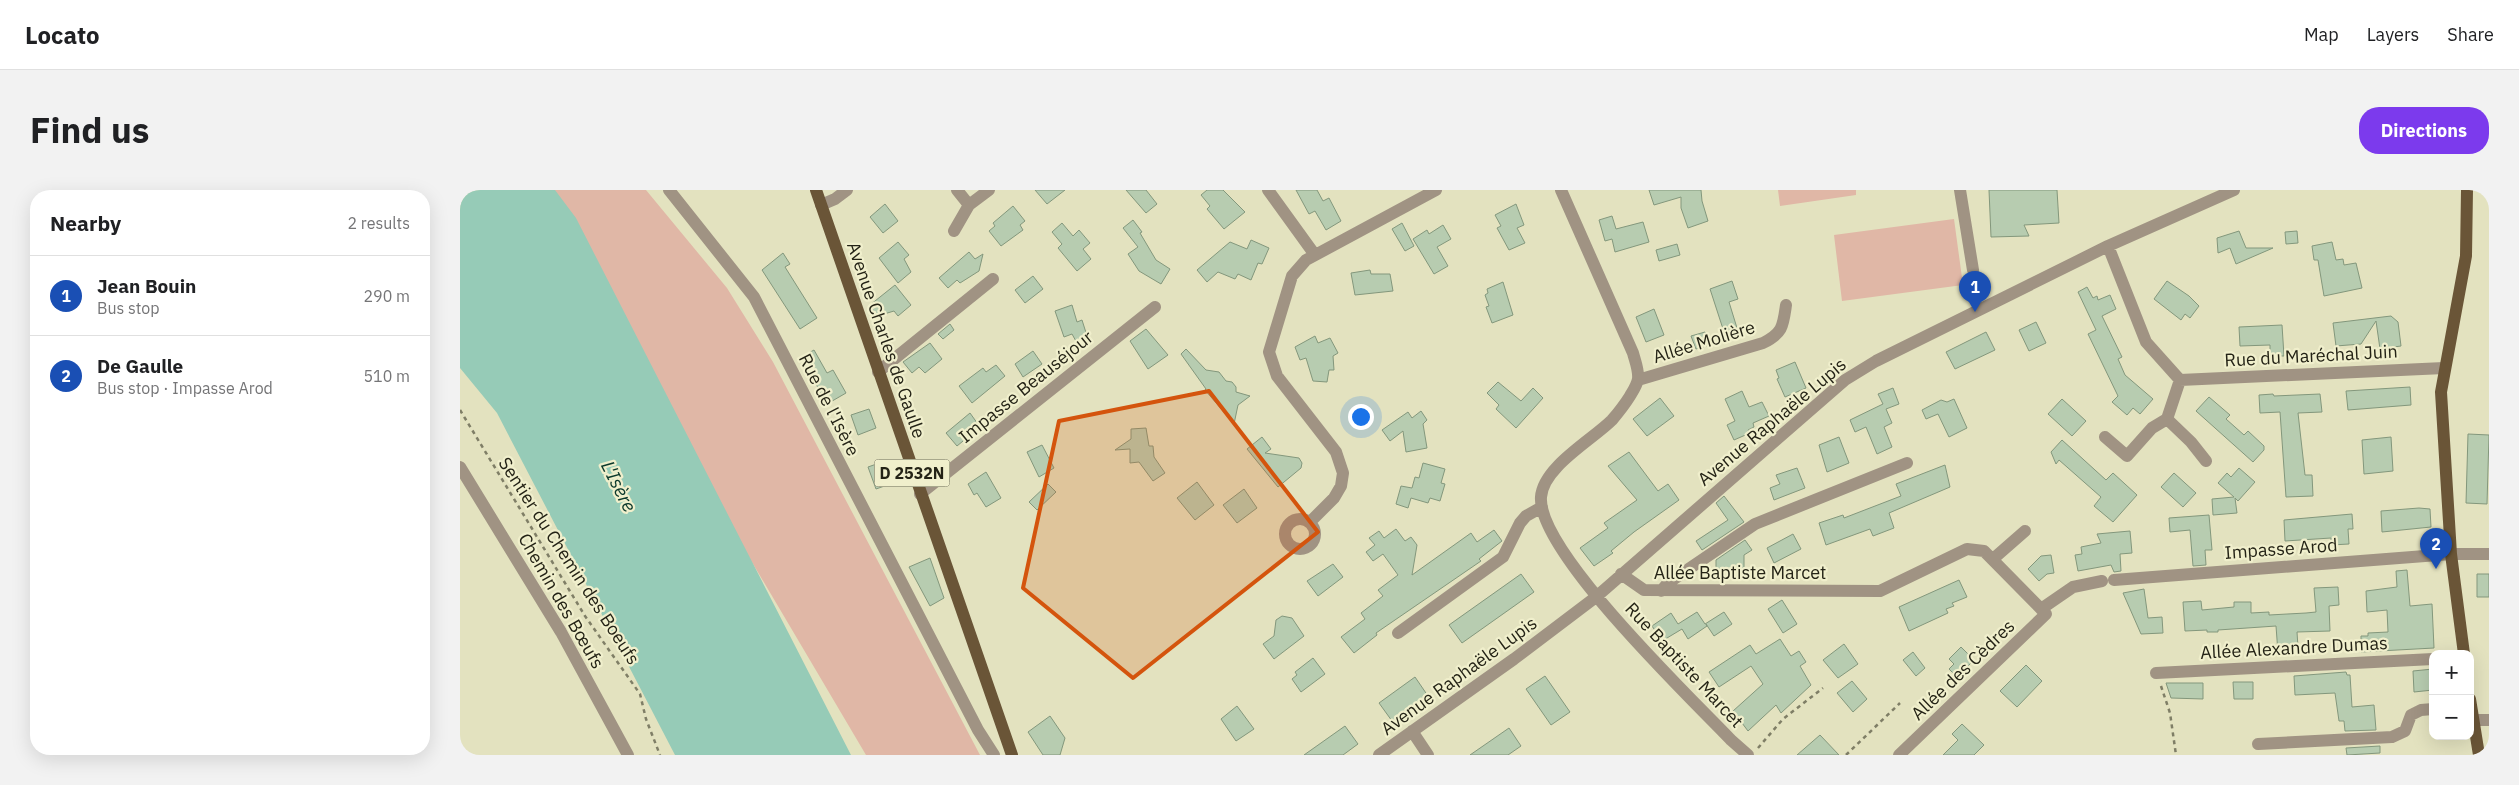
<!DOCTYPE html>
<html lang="en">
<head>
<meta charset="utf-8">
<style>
  :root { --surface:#fff; --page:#f2f2f2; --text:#202124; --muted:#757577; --line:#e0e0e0; --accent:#7c3aed }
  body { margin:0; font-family:"IBM Plex Sans",sans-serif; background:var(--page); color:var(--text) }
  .controls { position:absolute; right:15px; bottom:15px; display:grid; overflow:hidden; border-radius:10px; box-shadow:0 5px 20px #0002 }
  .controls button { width:45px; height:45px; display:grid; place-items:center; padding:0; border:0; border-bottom:1px solid var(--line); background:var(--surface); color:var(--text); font:25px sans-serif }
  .you { position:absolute; left:900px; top:226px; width:18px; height:18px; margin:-12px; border:4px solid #fff; border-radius:50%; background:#1a73e8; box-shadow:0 0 0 8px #1a73e833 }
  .badge { display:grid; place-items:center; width:32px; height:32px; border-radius:50%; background:var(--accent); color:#fff; font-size:16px; font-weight:700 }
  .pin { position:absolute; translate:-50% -41px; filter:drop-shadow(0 1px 2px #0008) }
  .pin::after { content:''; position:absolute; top:26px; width:18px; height:15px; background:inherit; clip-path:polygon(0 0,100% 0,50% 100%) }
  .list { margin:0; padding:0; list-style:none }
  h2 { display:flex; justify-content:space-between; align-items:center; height:65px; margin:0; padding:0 20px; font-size:21px }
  h2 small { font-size:16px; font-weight:400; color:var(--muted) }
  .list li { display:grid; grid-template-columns:32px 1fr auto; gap:15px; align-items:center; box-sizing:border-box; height:80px; padding:0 20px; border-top:1px solid var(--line) }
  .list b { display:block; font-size:19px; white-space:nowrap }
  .list p { margin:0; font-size:16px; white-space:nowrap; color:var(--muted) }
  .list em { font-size:16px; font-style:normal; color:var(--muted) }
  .map { position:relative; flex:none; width:2029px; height:565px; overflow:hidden; border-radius:20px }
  header { display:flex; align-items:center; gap:30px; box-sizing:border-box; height:70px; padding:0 25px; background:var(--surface); border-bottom:1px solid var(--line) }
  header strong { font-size:24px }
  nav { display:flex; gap:28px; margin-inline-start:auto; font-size:18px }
  .intro { display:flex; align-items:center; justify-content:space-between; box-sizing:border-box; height:120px; padding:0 30px }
  h1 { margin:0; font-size:35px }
  .button { padding:12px 22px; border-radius:20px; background:var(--accent); color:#fff; font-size:18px; font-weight:700 }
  main { display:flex; gap:30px; padding:0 30px }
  aside { flex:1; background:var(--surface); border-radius:20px; box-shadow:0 5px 20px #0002 }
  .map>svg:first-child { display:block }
</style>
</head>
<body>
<header>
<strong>Locato</strong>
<nav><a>Map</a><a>Layers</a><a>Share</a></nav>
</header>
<div class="intro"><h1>Find us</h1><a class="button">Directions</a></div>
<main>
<aside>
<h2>Nearby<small>2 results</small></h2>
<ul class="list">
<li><span class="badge" style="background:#1a4fb4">1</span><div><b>Jean Bouin</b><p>Bus stop</p></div><em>290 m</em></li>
<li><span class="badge" style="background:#1a4fb4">2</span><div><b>De Gaulle</b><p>Bus stop · Impasse Arod</p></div><em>510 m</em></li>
</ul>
</aside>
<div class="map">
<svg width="2029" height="565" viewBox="0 0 2029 565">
  <rect width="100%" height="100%" fill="#e3e2bf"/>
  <path fill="#e0b7a6" d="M72,0H186L267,98L313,172L520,565H406Z
    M1318,0H1396V5L1320,16Z
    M1494,29L1503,95L1382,111L1374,45Z"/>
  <path fill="#96cbb7" d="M0,0H95L116,28L391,565H215L37,223L0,178Z"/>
  <path fill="#b7ccb0" stroke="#83977c" d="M575,0H605L587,14Z
    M666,0H686L697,14L686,23Z
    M747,0H763L785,22L764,39L747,19L750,16L741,5Z
    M836,0H857L863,11L869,8L881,31L866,40L855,21L849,24Z
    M1189,0H1241L1242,11L1248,31L1228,38L1221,18V7L1194,15Z
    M1529,0H1597L1599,33L1564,35L1569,46L1531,47Z
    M425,14L438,31L423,43L410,27Z
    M1056,14L1064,35L1057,38L1065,53L1049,60L1037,38L1041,36L1035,25Z
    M553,16L565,31L560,35L563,40L541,56L529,41L535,36L533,33Z
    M1152,26L1156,39L1183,32L1189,52L1155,62L1152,49L1145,51L1139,30Z
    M673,30L682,42L680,43L696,70L710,79L701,94L679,81L668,64L678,57L663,38Z
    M602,33L613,46L619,40L630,53L623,59L631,69L617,81L598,58L602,54L592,42Z
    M942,33L954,56L945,61L932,39Z
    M983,35L991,49L977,57L988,76L974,84L953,49L967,40L969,44Z
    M1779,41L1786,58H1813L1776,74L1770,58L1758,63L1757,48Z
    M1837,41L1838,53L1826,54L1825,42Z
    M791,50L809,58L802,74L798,73L791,90L778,84L775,89L758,82L747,92L737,80L770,52L787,59Z
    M438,52L449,65L444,69L451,82L438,93L419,68Z
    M1872,52L1876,70L1883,69L1884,75L1896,73L1902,98L1864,106L1858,70H1854L1852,56Z
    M1217,54L1220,65L1199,71L1196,60Z
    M509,62L515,69L523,64L519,81L500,93L497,90L488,98L479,88Z
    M323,63L330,74L325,77L357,128L340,139L302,80Z
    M910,80L911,84H930L933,101L895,105L891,83Z
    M573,86L583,99L565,113L555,100Z
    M1272,91L1278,109L1269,112L1277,138L1264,142L1250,99Z
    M1707,91L1729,106L1739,116L1730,128L1725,124L1721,130L1694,109Z
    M1043,92L1053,125L1032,133L1026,117L1029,116L1025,105L1028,103L1027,99Z
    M435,95L451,115L438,126L434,121L414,127L410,115Z
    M1627,97L1633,108L1637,106L1638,110L1650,105L1656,119L1642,126L1662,167L1658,169L1665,185L1693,209L1680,224L1673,218L1667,225L1652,212L1658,206L1628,144L1636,140L1618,102Z
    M612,115L617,132L622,130L628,149L617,153L612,144L604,147L595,121Z
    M1194,119L1204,145L1186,152L1176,127Z
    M1931,126L1938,132L1941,156L1920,159L1916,131L1901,154L1876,156L1873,133Z
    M1576,132L1586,153L1569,161L1559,140Z
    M490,134L494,140L483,149L478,144Z
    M1822,135L1824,166H1810V155L1780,156L1779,137Z
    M686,139L708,165L688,179L670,151Z
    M1245,142L1249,155L1236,159L1231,146Z
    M1526,142L1535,160L1495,179L1486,162Z
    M855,146L858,153L870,148L878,163L873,166L874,180H869L867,192L853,191L846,168L840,170L835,157Z
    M470,153L482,169L465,183L459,177L452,183L443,172Z
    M726,159L746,180L759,182L766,191L772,192L776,197V202L790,206L778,215L774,234L745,200L746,199L721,164Z
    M354,160L367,183L373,180L386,203L367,214L341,167Z
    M573,161L582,174L563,187L555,174Z
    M1335,172L1346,198L1325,207L1317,189L1319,188L1316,180Z
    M536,175L545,186L512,213L499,196L523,178L526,182Z
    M1038,192L1061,211L1073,198L1083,208L1056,238L1036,219L1039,215L1027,203Z
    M1950,197L1951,215L1888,220L1886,201Z
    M1433,198L1439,214L1426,219L1432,233L1424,237L1432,257L1417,264L1406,237L1395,242L1390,230L1423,214L1418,204Z
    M1282,201L1289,217L1302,212L1309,226L1293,233L1294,237L1288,240L1290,243L1274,250L1267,235L1275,231L1265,209Z
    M1813,204L1814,206L1860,204L1862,222L1838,223L1845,285H1852L1853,306L1826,307L1820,222L1800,223L1799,205Z
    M1749,207L1770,225L1766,229L1784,245L1788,241L1804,256V260L1793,272L1736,221Z
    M1200,208L1214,226L1187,246L1173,229Z
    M1494,209L1507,238L1489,247L1478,224L1466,229L1462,220L1481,210L1487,212Z
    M1602,209L1626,231L1612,246L1588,224Z
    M409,219L416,238L398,245L391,225Z
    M961,221L967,230L963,234L967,258L946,262L943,241L930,251L922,240L948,222L952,228Z
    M510,223L520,237L497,256L486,243Z
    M686,238L689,256H693L694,267L705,283L693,291L679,272L670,273V259L655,260L671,249V239Z
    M2008,244L2029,245L2027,314L2006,313Z
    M802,247L811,259L805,263L839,268L842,273L841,278L818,297L787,259Z
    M1379,247L1389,273L1367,282L1359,255Z
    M1931,247L1933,281L1904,284L1902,250Z
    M1602,250L1646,290L1653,283L1677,305L1653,332L1634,316L1641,307L1599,270L1596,274L1591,262Z
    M582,255L594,278L579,287L567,262Z
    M1169,262L1198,301L1208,294L1219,310L1174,342L1151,361L1153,363L1134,376L1120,358L1148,338L1144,333L1177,310L1148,276Z
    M425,271L433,293L416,299L408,277Z
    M963,273L985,279L981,293L985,294L980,311L970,308L968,313L951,308L948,318L936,314L941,296L952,298L955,287L959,288Z
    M1485,275L1490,297L1429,323L1434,338L1413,346L1410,339L1366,355L1359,333L1383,325L1384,328L1441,306L1436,294Z
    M1337,278L1345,298L1314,310L1310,298L1320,294L1316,285Z
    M1779,278L1795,292L1778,311L1775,308L1777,323L1753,325L1752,309L1774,307L1758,293L1767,283L1771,287Z
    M526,282L541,308L526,317L517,303L514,305L508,294Z
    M1714,283L1736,303L1723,317L1701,297Z
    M737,292L754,315L735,330L717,308Z
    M588,294L596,302L577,320L569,312Z
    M784,299L797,318L777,333L763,315Z
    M1264,306L1284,332L1242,360L1236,351L1268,330L1256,313Z
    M1959,318L1970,319L1971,337L1922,342L1921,321Z
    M1892,324L1893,339H1888L1889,354L1871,355V348L1825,351L1824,330Z
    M1749,325L1752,360H1745L1746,375L1733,376L1730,340L1710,342L1709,328Z
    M936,339L945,351L951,347L957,355L952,385L1011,343L1017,352L1034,340L1042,351L1019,369L1021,371L916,443L917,445L894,463L881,447L905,429L901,423L923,406L918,400L938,385L923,364L913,371L906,362L915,355L909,348L919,341L924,348Z
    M1670,341L1672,363L1660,364L1661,381L1654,382L1651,375L1618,381L1615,365L1622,364L1621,357L1641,353L1637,344Z
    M1333,344L1341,359L1314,373L1307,358Z
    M1285,350L1292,360L1284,365V379H1256V370Z
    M1591,365L1594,383L1587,384L1579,391L1568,379L1581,366Z
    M470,368L484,408L470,416L449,377Z
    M873,374L883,387L858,406L847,391Z
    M1947,380L1950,416L1972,414L1974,458L1901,462V446H1908V443L1928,442L1927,420L1907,422L1906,401L1937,397L1936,381Z
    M1061,384L1074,402L1002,453L989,435Z
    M2017,384H2029V407H2017Z
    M1499,390L1507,407L1492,413L1494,416L1486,419L1488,423L1449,441L1439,417Z
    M1878,397L1879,415L1869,416L1870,441L1837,442L1838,457H1830V462L1818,463L1816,436L1758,440V442H1747V440L1725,441L1723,412L1741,411L1742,420L1774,417V412H1791V423L1809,422V425L1846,423L1856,422L1854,398Z
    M1684,399L1688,428L1702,427L1703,443L1681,444L1663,403Z
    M1322,410L1337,434L1323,443L1308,419Z
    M1237,422L1245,434L1264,422L1272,434L1254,446L1246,434L1247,436L1228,449L1222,439L1202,451L1192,436L1211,423L1218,434Z
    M822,426L832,428L844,446L814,469L803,454L814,446L816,430Z
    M1320,449L1331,466L1339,461L1346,472L1340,476L1351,495L1321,523L1316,515L1288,541L1273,521L1303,494L1291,476L1259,497L1249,482L1290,455L1296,464Z
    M1384,454L1398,474L1378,488L1363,470Z
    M1501,457L1514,470L1508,476L1511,478L1500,490L1489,479L1494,474L1489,469Z
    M1453,462L1465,478L1456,486L1443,470Z
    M853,468L865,484L841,502L832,489L837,485L835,482Z
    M1566,475L1582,491L1557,517L1540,501Z
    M1973,479V500L1954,502L1953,481Z
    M1886,482L1887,485H1890L1892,517L1914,515L1916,540L1885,541L1884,531H1879L1875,503L1835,505L1834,486Z
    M1085,486L1110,522L1091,535L1066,499Z
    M955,487L968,506L932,531L919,513Z
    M1392,491L1407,509L1393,522L1377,503Z
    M1773,492H1793V509H1774Z
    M1706,493H1743V509L1711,508Z
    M777,516L794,539L776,551L761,529Z
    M590,526L605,548L600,565H583L568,542Z
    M1502,534L1524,555L1514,565H1483L1498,550L1492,544Z
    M885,536L898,554L883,565H844Z
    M1049,538L1061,556L1048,565H1010Z
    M1360,545L1379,565H1337Z
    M1920,556V563L1887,565L1886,558Z"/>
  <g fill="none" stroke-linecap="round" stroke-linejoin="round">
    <path stroke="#7f7e66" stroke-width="2.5" stroke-dasharray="4 4" stroke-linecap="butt" d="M0,220L125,426L180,504L186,529L200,565
      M1701,496L1710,523L1716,565
      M1298,558L1323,529L1363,498
      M1386,565L1440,513"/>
    <path stroke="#a09383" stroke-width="12" d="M209,0L294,107L518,540L534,565
      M497,0L509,15
      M808,0L855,65
      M1101,0L1173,163C1175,171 1179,180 1178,189C1177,195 1173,201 1170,206C1165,214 1158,223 1152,230C1132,250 1083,277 1081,307C1077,361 1231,508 1271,550L1288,565
      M1500,0L1513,80
      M361,15L375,9L387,0
      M494,41L509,15L529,0
      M1648,56L1686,152L1720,190
      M418,182L533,89
      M1178,190L1303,153C1323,143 1323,136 1326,115
      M1720,190L1984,178
      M1707,229L1731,252L1746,271
      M1645,247L1667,266L1692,238L1707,229L1720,190
      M0,277L101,442L168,565
      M460,304L695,117
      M825 344a15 15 0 1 1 30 0a15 15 0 1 1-30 0Z
      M850,332L874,308L881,296L883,283L876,262L817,186L809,162L832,86L846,70L976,0
      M1533,369L1565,341
      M1161,384L1184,400L1420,401L1507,359L1524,361L1586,424L1439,565
      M1654,390L1991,364H2029
      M1201,401L1208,393L1295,334L1447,273
      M1581,419L1613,397L1642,391
      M938,443L1043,367L1060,333L1066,326L1082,317
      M1696,483L1973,469
      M2014,530H2029
      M952,541L968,565
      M1798,554L1932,547L1945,541L1951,525L1961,520L1973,519
      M919,565L1054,469L1136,407L1385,190L1416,171L1648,56L1774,0"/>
    <path stroke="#6a5537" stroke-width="12" d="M356,0L552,565
      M2004,464L1991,364L1981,202L2006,66L2007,0
      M2010,509L2019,565"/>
  </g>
  <path fill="#d4540d" fill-opacity="0.2" stroke="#d4540d" stroke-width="4" stroke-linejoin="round" d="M749,201L858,342L673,488L563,398L599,231Z"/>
  <g text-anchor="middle" stroke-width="4.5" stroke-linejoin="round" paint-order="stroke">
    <rect fill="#f0efcc" stroke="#61604d" stroke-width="1" x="414.5" y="269.5" width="75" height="27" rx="4"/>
    <g font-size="16" font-weight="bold" fill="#242316">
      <text x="452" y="289">D 2532N</text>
    </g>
    <g font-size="18" fill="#242316" stroke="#f0efcc">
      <text transform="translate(426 150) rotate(71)" y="6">Avenue Charles de Gaulle</text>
      <text transform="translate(1244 152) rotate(-17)" y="6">Allée Molière</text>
      <text transform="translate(1851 166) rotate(-3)" y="6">Rue du Maréchal Juin</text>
      <text transform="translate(566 197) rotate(-39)" y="6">Impasse Beauséjour</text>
      <text transform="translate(369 215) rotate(63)" y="6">Rue de l'Isère</text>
      <text transform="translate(1312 232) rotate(-40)" y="6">Avenue Raphaële Lupis</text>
      <text transform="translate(1821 359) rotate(-4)" y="6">Impasse Arod</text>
      <text transform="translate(109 371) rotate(57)" y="6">Sentier du Chemin des Boeufs</text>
      <text x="1280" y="389">Allée Baptiste Marcet</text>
      <text transform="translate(101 411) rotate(60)" y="6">Chemin des Bœufs</text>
      <text transform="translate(1834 458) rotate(-3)" y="6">Allée Alexandre Dumas</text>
      <text transform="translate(1224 475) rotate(47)" y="6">Rue Baptiste Marcet</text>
      <text transform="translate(1503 480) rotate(-44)" y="6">Allée des Cèdres</text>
      <text transform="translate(999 486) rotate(-36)" y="6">Avenue Raphaële Lupis</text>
    </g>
    <g font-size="19" font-style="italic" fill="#0b392c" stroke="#f0efcc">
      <text transform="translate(159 296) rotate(63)" y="7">L'Isère</text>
    </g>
  </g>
</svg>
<div class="controls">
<button>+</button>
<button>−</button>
</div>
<div class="you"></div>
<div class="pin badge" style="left:1515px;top:122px;background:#1a4fb4">1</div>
<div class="pin badge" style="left:1976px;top:379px;background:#1a4fb4">2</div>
</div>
</main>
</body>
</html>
